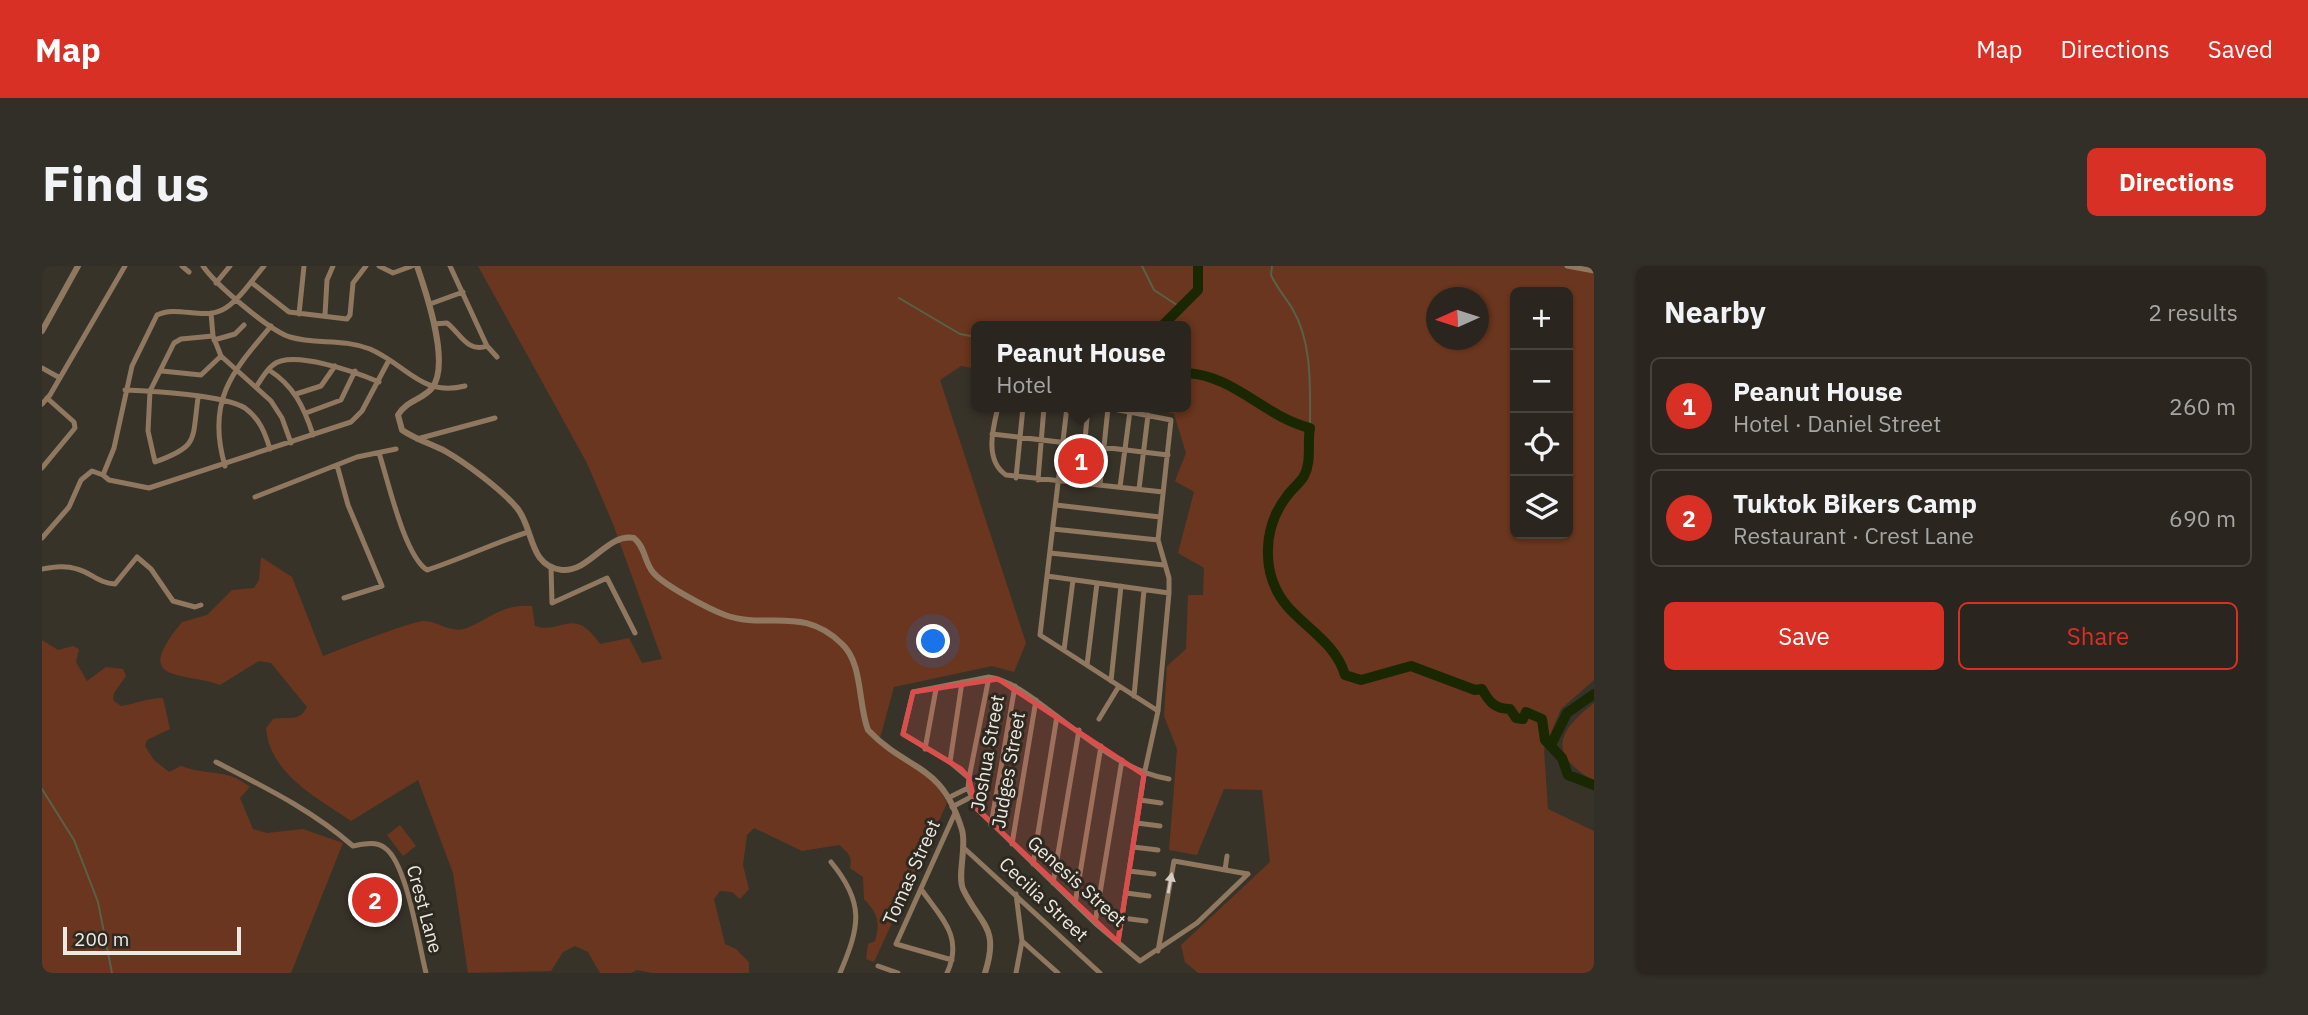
<!DOCTYPE html>
<html lang="en">
<head>
<meta charset="utf-8">
<style>
  :root { --surface:#2a261f; --page:#322e28; --text:#f1f3f6; --muted:#a5a5a4; --line:#46433d; --accent:#d93025 }
  body { margin:0; font-family:"IBM Plex Sans",sans-serif; background:var(--page); color:var(--text) }
  .controls { position:absolute; right:21px; top:21px; display:grid; overflow:hidden; border-radius:10px; box-shadow:0 2px 5px #0004 }
  .controls button { width:63px; height:63px; display:grid; place-items:center; padding:0; border:0; border-bottom:2px solid var(--line); background:var(--surface); color:var(--text); font:35px sans-serif }
  .compass { position:absolute; left:1384px; top:21px; width:63px; height:63px; border-radius:50%; background:var(--surface); box-shadow:0 2px 5px #0004; rotate:267deg }
  .scale { position:absolute; left:21px; bottom:18px; width:178px; box-sizing:border-box; padding-left:7px; border:4px solid #ece9e3; border-top:0; font-size:19px; line-height:24px; white-space:nowrap; color:#ece9e3; -webkit-text-stroke:5px #2e2920; paint-order:stroke }
  .you { position:absolute; left:892px; top:376px; width:24px; height:24px; margin:-18px; border:5px solid #fff; border-radius:50%; background:#1a73e8; box-shadow:0 0 0 10px #1a73e833 }
  .badge { display:grid; place-items:center; width:46px; height:46px; border-radius:50%; background:var(--accent); color:#fff; font-size:23px; font-weight:700 }
  .pin { position:absolute; translate:-50% -50%; border:4px solid #fff; box-shadow:0 2px 7px #0006 }
  .popup { position:absolute; left:929px; top:55px; width:220px; height:91px; box-sizing:border-box; display:grid; place-content:center; border-radius:10px; background:var(--surface); filter:drop-shadow(0 2px 5px #0005); font-size:23px; white-space:nowrap; color:var(--muted) }
  .popup b { font-size:26px; color:var(--text) }
  .popup::after { content:''; position:absolute; left:50%; top:100%; margin-left:-14px; border:14px solid transparent; border-top-color:var(--surface) }
  .list { margin:0; padding:0; list-style:none }
  h2 { display:flex; justify-content:space-between; align-items:center; height:91px; margin:0; padding:0 28px; font-size:30px }
  h2 small { font-size:23px; font-weight:400; color:var(--muted) }
  .list li { display:grid; grid-template-columns:46px 1fr auto; gap:21px; align-items:center; box-sizing:border-box; height:98px; margin:0 14px 14px; padding:0 14px; border:2px solid var(--line); border-radius:10px }
  .list b { display:block; font-size:26px; white-space:nowrap }
  .list p { margin:0; font-size:23px; white-space:nowrap; color:var(--muted) }
  .list em { font-size:23px; font-style:normal; color:var(--muted) }
  .actions { display:flex; gap:14px; padding:21px 28px }
  .actions a { flex:1; padding:16px 0; border:2px solid var(--accent); border-radius:10px; text-align:center; font-size:24px; color:var(--accent) }
  .actions .main { background:var(--accent); color:#fff }
  .icon { flex:none; width:38px; height:38px; fill:none; stroke:currentColor; stroke-width:2; stroke-linecap:round; stroke-linejoin:round }
  .map { position:relative; flex:none; width:1552px; height:707px; overflow:hidden; border-radius:10px }
  header { display:flex; align-items:center; gap:42px; box-sizing:border-box; height:98px; padding:0 35px; background:var(--accent); color:#fff }
  header strong { font-size:33px }
  nav { display:flex; gap:38px; margin-inline-start:auto; font-size:24px }
  .intro { display:flex; align-items:center; justify-content:space-between; box-sizing:border-box; height:168px; padding:0 42px }
  h1 { margin:0; font-size:49px }
  .button { padding:18px 32px; border-radius:10px; background:var(--accent); color:#fff; font-size:24px; font-weight:700 }
  main { display:flex; gap:42px; padding:0 42px }
  aside { flex:1; background:var(--surface); border-radius:10px; box-shadow:0 2px 5px #0004 }
  .map>svg:first-child { display:block }
</style>
</head>
<body>
<header>
<strong>Map</strong>
<nav><a>Map</a><a>Directions</a><a>Saved</a></nav>
</header>
<div class="intro"><h1>Find us</h1><a class="button">Directions</a></div>
<main>
<div class="map">
<svg width="1552" height="707" viewBox="0 0 1552 707">
  <rect width="100%" height="100%" fill="#383329"/>
  <path fill="#6a361f" fill-rule="evenodd" d="M436,0H1552V414L1519,443L1502,483L1506,543L1552,565V707H1156L1143,696L1139,679L1228,596L1220,524L1182,523L1155,589L1127,584L1135,483L1122,450L1125,400L1144,383L1146,329H1161L1162,302L1136,287L1152,226L1133,215L1144,187L1132,148L1108,141H1144V60H934V103L919,100L898,114L984,377L972,406L950,400L852,421L837,476L894,517L905,537L832,696L824,693L826,678L833,675C839,655 835,647 822,633L821,611L808,602C811,590 805,586 797,579L760,585L712,562L705,569L701,599L707,623L698,633L690,626L678,625L672,633L683,678L694,683L707,696V707H610L595,704L589,707H558L546,686L533,680L521,686L509,705L426,707L411,607L376,514L309,555C274,531 228,508 224,462L231,453C246,450 257,457 265,441L229,397L217,395L178,419C139,405 89,418 140,356L165,349L190,324L212,322L217,314L219,291L250,311L281,390C298,384 371,354 383,355C398,356 409,368 425,362C447,353 463,337 490,340L493,360C520,369 531,339 558,378L587,372L600,397L620,393L571,258L545,197ZM1473,26H1526V268H1473ZM1394,32H1436V74H1394Z
    M0,374L16,384L31,380L37,383L34,396L45,415L64,401L81,403L84,410L72,427L71,434L79,440C94,438 105,432 121,432L128,463L105,474L103,480L112,494L127,506L139,500C169,511 182,501 208,521L198,532L211,563L225,567L261,563L301,577L249,707H0Z
    M1552,437V515C1506,488 1514,467 1552,437Z
    M358,559L374,580L361,590L345,569Z"/>
  <g fill="none" stroke-linecap="round" stroke-linejoin="round">
    <path stroke="#596146" stroke-width="2" d="M1100,0L1112,24L1138,41
      M1230,0L1229,9C1235,22 1243,31 1250,42C1271,77 1268,123 1268,162
      M857,32L918,68L934,71
      M0,523L32,574L56,636L70,707"/>
    <path stroke="#1a2703" stroke-width="10" d="M1120,60L1156,24V0
      M1144,107C1192,109 1223,151 1268,162C1265,178 1270,195 1262,210C1258,217 1250,223 1245,230C1220,262 1219,309 1245,340C1265,363 1294,378 1303,409L1319,414L1369,400L1433,424L1440,423C1447,436 1453,443 1468,443L1474,452L1481,453L1484,446L1500,453L1503,474L1520,492L1526,509L1552,519
      M1509,479L1525,447L1552,428"/>
    <path stroke="#8f7760" stroke-width="5" d="M140,0L147,6
      M161,0C173,18 228,65 248,71C274,79 300,72 328,83C365,99 379,131 423,120
      M222,0C210,14 196,36 180,44C160,54 135,39 115,49L90,100L72,182L61,209L67,214L107,222L309,156L320,145L347,94
      M337,0L351,7L370,0
      M408,0L445,80L455,91
      M1525,0L1552,5
      M209,16L247,46L305,53L308,49L311,17L324,0
      M174,17L188,0
      M388,38L421,26
      M169,47L171,70L179,90L229,135L240,152L249,177
      M257,48L262,0
      M283,49L285,14L291,0
      M392,58L405,57C418,67 425,87 445,80
      M172,74L193,68L202,59
      M0,102L18,112
      M227,104C252,120 262,141 271,169
      M120,105L159,109L179,90
      M214,121C219,114 224,104 231,99C250,83 316,107 337,116
      M83,124C110,125 182,129 203,142C218,153 223,167 228,183
      M254,128L279,120L293,100
      M156,132C150,175 157,180 113,196L106,165L108,125L132,77L139,73L171,70
      M0,138L8,129L83,0
      M956,141C951,162 942,194 964,209L1121,226
      M1025,141L998,369L1116,445
      M1061,141L1129,154L1116,274L1127,312V327L1116,445L1102,509L1076,676
      M264,147L299,134L313,105
      M950,168L1126,189
      M375,173L453,152
      M337,187C346,214 362,289 385,304C419,293 452,277 486,266
      M295,199L306,239L340,320L302,332
      M183,200C164,135 190,106 229,60
      M0,202L33,162L32,156L5,132
      M974,212L981,141
      M996,214L1002,141
      M1039,217L1046,141
      M1058,219L1066,142
      M1078,221L1088,145
      M1097,223L1106,149
      M213,231L315,191L354,183
      M1014,239L1118,251
      M1011,263L1116,274
      M0,272L27,241L39,214L50,205L61,209
      M1008,287L1122,299
      M509,301L510,337L565,312L593,367
      M0,303C12,301 23,299 35,303C50,307 56,317 73,318L95,291L109,303L131,335L153,341L159,339
      M1005,310L1127,327
      M1022,384L1031,314
      M1045,399L1055,317
      M947,411L927,512L926,522L934,542L1053,657L1098,695L1155,657L1206,608
      M1069,415L1079,320
      M1092,430L1102,324
      M1057,453L1077,420
      M883,483L894,423
      M174,496C222,521 270,544 311,580C322,578 334,575 343,582C365,597 377,680 384,707
      M908,496L920,416
      M927,512L908,496L861,468L871,426L947,411C969,415 987,429 1004,442C1041,469 1082,506 1127,513
      M906,532L926,522
      M1098,534L1119,537
      M910,541L929,531
      M1095,557L1118,560
      M949,559L973,420
      M970,578L994,434
      M1091,581L1116,584
      M923,583L1058,707
      M789,596C823,637 818,660 798,707
      M991,598L1015,450
      M1183,604L1185,590
      M1087,605L1112,608
      M1011,617L1037,464
      M879,623C899,652 922,670 905,707
      M1084,627L1107,630
      M974,628L980,675L974,707
      M1033,638L1059,480
      M1080,652L1104,655
      M1053,657L1080,494
      M980,675L1016,707
      M1116,685L1132,595L1206,608
      M910,694L854,678L913,547
      M836,700L856,707"/>
    <path stroke="#8f7760" stroke-width="6" d="M375,0C384,26 409,98 390,122C380,134 364,135 356,149L360,164C373,173 389,178 403,185C424,197 460,224 475,242C492,262 486,300 520,304C548,306 565,267 592,272C603,281 602,294 610,305C619,318 667,343 683,349C724,364 761,339 800,378C821,397 816,439 826,464C867,507 899,495 920,564C925,582 915,609 921,623C938,659 958,660 943,707
      M0,65L36,0"/>
  </g>
  <defs><path id="oneway-solid" d="M-6-.8H1V-3.2L6.5 0L1 3.2V.8H-6Z" transform="scale(1.75)"/></defs>
  <use fill="#d5ccc2" href="#oneway-solid" transform="translate(1128 617) rotate(-80)"/>
  <path fill="#da4f4d" fill-opacity="0.2" stroke="#da4f4d" stroke-width="5" stroke-linejoin="round" d="M956,413L1102,509L1076,676L934,542L927,512L919,503L861,468L871,426Z"/>
  <g text-anchor="middle" stroke-width="6" stroke-linejoin="round" paint-order="stroke">
    <g font-size="19" fill="#ece9e3" stroke="#2e2920">
      <text transform="translate(945 487) rotate(-80)" y="7">Joshua Street</text>
      <text transform="translate(966 504) rotate(-80)" y="7">Judges Street</text>
      <text transform="translate(869 606) rotate(-66)" y="7">Tomas Street</text>
      <text transform="translate(1035 615) rotate(42)" y="7">Genesis Street</text>
      <text transform="translate(1002 633) rotate(43)" y="7">Cecilia Street</text>
      <text transform="translate(383 643) rotate(75)" y="7">Crest Lane</text>
    </g>
  </g>
</svg>
<div class="controls">
<button>+</button>
<button>−</button>
<button><svg class="icon" aria-label="locate" viewBox="0 0 24 24"><circle cx="12" cy="12" r="6"/><path d="M12 2v4M12 18v4M2 12h4M18 12h4"/></svg></button>
<button><svg class="icon" aria-label="layers" viewBox="0 0 24 24"><path d="M12 4l9 5-9 5-9-5zM3 14l9 5 9-5"/></svg></button>
</div>
<svg class="compass" viewBox="-18 -18 36 36"><path d="M0-13l5 13h-10z" fill="#e53935"/><path d="M0 13l5-13h-10z" fill="#a5a5a4"/></svg>
<div class="scale">200 m</div>
<div class="you"></div>
<div class="pin badge" style="left:1039px;top:195px">1</div>
<div class="popup"><b>Peanut House</b>Hotel</div>
<div class="pin badge" style="left:333px;top:634px">2</div>
</div>
<aside>
<h2>Nearby<small>2 results</small></h2>
<ul class="list">
<li><span class="badge">1</span><div><b>Peanut House</b><p>Hotel · Daniel Street</p></div><em>260 m</em></li>
<li><span class="badge">2</span><div><b>Tuktok Bikers Camp</b><p>Restaurant · Crest Lane</p></div><em>690 m</em></li>
</ul>
<div class="actions"><a class="main">Save</a><a>Share</a></div>
</aside>
</main>
</body>
</html>
